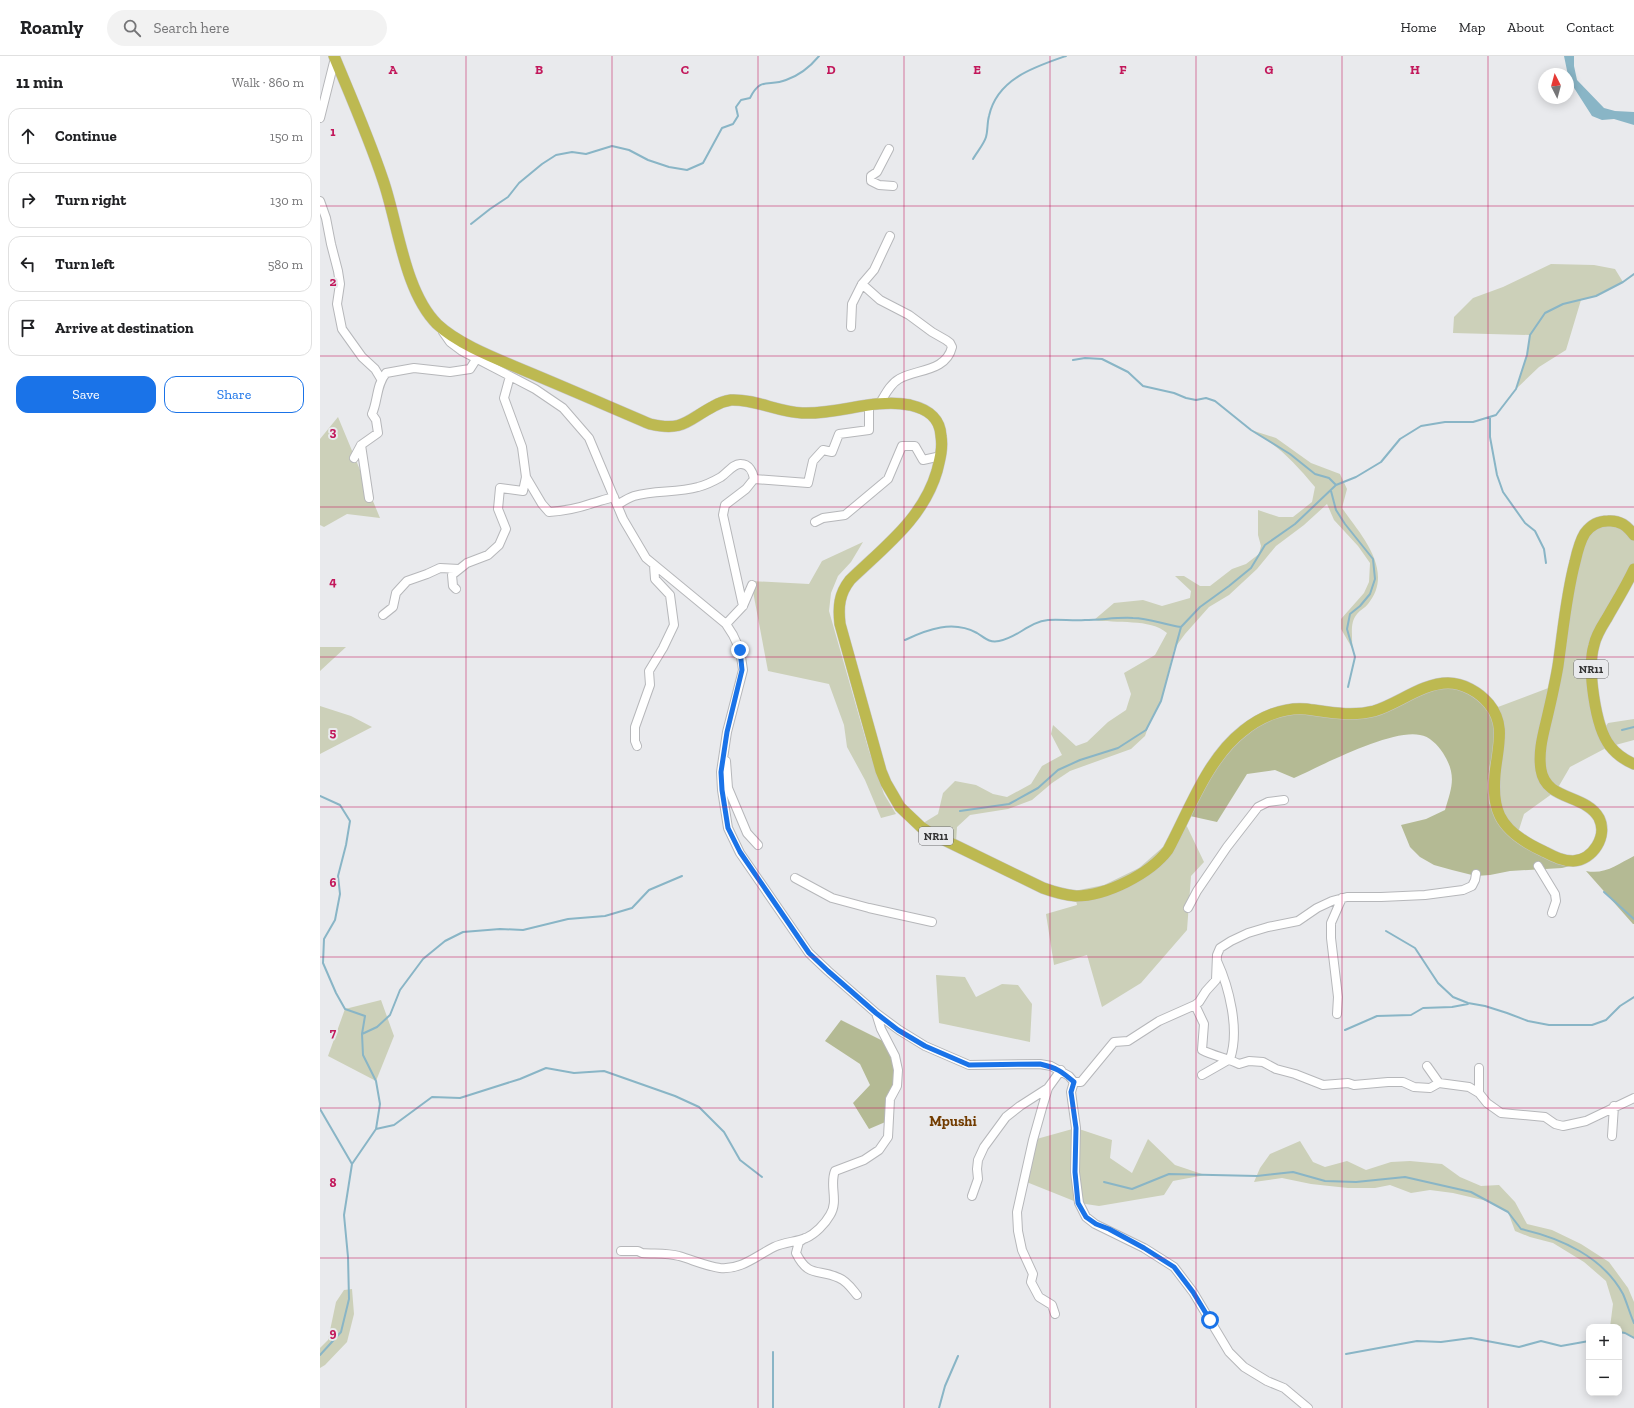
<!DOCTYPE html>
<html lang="en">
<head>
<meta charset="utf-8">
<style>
  :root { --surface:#fff; --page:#f2f2f2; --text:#202124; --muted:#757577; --line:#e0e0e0; --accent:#1a73e8 }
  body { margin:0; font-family:"Zilla Slab",serif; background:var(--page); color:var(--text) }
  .controls { position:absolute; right:12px; bottom:12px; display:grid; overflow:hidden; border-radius:8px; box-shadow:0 2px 10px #0003 }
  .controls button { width:36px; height:36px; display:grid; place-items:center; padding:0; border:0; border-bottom:1px solid var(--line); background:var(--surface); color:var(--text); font:20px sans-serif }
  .compass { position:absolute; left:1218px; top:12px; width:36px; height:36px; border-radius:50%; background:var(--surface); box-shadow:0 2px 10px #0003; rotate:354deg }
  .stop { position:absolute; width:12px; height:12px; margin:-9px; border:3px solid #1a73e8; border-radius:50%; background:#fff }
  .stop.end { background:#1a73e8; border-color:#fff; box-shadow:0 1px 4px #0008 }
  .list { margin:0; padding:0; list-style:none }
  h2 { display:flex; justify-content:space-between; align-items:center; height:52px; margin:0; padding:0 16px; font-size:17px }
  h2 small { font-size:13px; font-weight:400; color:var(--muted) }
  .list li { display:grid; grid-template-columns:26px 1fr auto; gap:12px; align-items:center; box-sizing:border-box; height:56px; margin:0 8px 8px; padding:0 8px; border:1px solid var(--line); border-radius:12px }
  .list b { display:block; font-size:15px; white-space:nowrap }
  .list em { font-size:13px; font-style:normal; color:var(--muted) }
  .actions { display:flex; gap:8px; padding:12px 16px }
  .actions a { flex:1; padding:9px 0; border:1px solid var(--accent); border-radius:12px; text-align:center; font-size:14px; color:var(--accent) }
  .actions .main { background:var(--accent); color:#fff }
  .icon { flex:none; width:22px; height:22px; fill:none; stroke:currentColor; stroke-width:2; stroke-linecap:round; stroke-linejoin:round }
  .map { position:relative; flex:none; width:1314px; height:1352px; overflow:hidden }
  header { display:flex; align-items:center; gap:24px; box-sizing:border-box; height:56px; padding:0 20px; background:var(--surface); border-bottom:1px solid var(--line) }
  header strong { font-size:19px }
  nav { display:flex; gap:22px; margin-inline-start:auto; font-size:14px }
  .search { width:280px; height:36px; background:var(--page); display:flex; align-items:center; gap:10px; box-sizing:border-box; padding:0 14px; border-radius:22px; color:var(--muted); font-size:15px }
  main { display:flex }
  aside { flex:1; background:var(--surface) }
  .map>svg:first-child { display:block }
</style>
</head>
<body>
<header>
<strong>Roamly</strong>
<div class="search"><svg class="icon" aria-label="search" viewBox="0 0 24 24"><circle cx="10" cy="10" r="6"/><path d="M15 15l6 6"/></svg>Search here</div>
<nav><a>Home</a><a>Map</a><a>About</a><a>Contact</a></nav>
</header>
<main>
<aside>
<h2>11 min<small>Walk · 860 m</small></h2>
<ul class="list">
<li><svg class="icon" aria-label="ahead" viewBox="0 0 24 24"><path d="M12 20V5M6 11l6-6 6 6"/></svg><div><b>Continue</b></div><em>150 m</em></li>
<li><svg class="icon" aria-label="right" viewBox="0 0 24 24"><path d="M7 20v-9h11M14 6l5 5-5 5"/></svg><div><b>Turn right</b></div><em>130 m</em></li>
<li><svg class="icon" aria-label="left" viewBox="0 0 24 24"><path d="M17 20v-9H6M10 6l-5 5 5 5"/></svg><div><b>Turn left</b></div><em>580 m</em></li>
<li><svg class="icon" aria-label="arrive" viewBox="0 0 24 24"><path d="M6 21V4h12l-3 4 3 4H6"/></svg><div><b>Arrive at destination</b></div></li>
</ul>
<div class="actions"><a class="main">Save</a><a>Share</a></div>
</aside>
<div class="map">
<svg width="1314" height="1352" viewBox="0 0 1314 1352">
  <rect width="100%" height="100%" fill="#e9eaed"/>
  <path fill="#ccd0b9" d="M1231,208L1274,209L1295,213L1303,226L1276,240L1261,244L1246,294L1219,311L1196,333L1207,299L1210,279L1133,277L1134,261L1153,242L1183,231Z
    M18,361L60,462L27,458L4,471L0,469V383Z
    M931,374L956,382L991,407L1020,418L1027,433L1022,452C1041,479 1075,515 1048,548C1045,552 1040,554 1037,558C1029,567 1033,581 1032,592L1021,573V563L1044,537L1049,526L1050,507L1038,490L1014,464L1007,448L984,469L956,490L937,513L909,539L889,551L865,578L854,593L841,645L831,663L825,680L811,693L750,715L732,727L712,744L688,753L650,759L637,771L636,786L600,769L618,758L623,737L635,725L656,729L673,738L687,741L711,728L722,710L742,699L731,678L733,669L756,690L767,686L788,666L806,654L811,638L804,617L835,599L847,577C830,562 796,568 774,564L794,547L823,544L842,550L870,542L871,535L855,520H864L880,530H890L912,513L926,508L939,498L941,490L938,479V454L959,461H973L992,446L995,431C974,406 959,390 931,374Z
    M1293,463L1314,480V508L1272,583L1281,678L1288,667L1314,663V684L1288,691L1250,711L1236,735L1204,758L1196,783L1178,763L1169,747L1167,730L1170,708V654L1231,631L1262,480Z
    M543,486L531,506L518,520L511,537L509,555L549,695L564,738L576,758L561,762L545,724L527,691L524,669L509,628L448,615L431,525L489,528L502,505Z
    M0,591H26L0,615Z
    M0,650L31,660L52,671L0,698Z
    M861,758L884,806L871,820L867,874L821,927L782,951L767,899L734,909L726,858L757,849L754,835L784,829L819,812L843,791Z
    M616,919L645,921L656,941L682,928L698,929L712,948L710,986L619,967Z
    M61,944L74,980L56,1025L8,1000L25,953Z
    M756,1072L792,1084L790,1102L812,1117L828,1083L855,1109L885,1119L853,1125L844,1139L779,1150L759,1147L704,1125L713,1084Z
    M980,1085L993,1106L1005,1111L1027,1105L1046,1114L1071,1106L1090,1105L1122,1108L1140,1121L1161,1130L1179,1129L1195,1146L1207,1168L1232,1174L1261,1188L1289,1206L1308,1232L1314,1246V1282L1305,1277L1299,1276V1271H1290L1293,1248L1286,1225L1264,1206L1233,1187L1210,1181L1195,1175L1188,1156L1167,1145L1133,1137L1110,1134L1091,1137L1070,1129L1055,1132H1028L991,1128L962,1122L934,1126L940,1112L950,1098Z
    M32,1233L34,1258L27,1286L5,1309L0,1312V1292L8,1284L16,1246L24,1234Z"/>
  <path fill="#b4ba94" d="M1142,627L1170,654L1178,682L1170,708L1167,730L1169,747L1178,763L1250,810L1242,812L1190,815L1170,819L1156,820L1132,814L1114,809L1100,801L1090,791L1081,769L1106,763L1125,754C1132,731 1137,719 1123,697C1118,689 1109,680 1100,679C1071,673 1003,709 974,722L955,714L927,718L897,766L861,758L894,704L949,654L1027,656L1053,650L1094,634Z
    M1314,800V868H1313L1266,815C1285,819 1298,808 1314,800Z
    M521,964L567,987L578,1014L570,1064L549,1073L533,1047L550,1029L540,1008L505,985Z"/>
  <path fill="#89b5c6" d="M1244,0H1254V10L1257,24L1284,52L1295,55L1314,56V69L1294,63L1282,64L1272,60L1249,24Z"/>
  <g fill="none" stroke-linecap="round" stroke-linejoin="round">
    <path stroke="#89b5c6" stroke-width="2" d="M653,103C657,96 664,88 666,81C668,74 667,67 669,60C677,23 714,11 746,0
      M151,168L170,153L188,141L199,127L222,108L236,99L252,96L266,98L292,90L309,94L328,104L349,111L367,114L383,107L402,72L413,68L418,60L416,51L421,44L430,42C441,20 449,31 466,24C480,19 490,11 499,0
      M753,304L765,302L782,303L808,316L823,330L854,337L866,342L876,344L886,342L895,345L931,374L970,398L995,418L1009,422L1016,429
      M1170,361V381L1177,419L1183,436L1205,467L1215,475L1224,493L1226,507
      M1011,435L1016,454L1025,468L1053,503L1055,523L1050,538L1040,550L1030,558L1027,573L1035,601L1028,631
      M585,584C608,573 633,564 657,577C665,582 669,587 679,585C697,582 709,566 728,564C740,563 753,565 765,564C781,564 797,561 813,562C829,562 845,569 861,571
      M1302,674L1314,671
      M0,740L20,749L30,765L26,789L18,820L20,838L15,864L4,883L3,907L16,937L25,953L45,960L42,978L43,999L56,1025L60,1048L56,1073L32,1108
      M640,755L689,748L718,732L738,714L760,704L798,692L826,674L841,645L861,571L880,551L909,530L931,512L945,489L975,468L1016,429L1036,421L1061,406L1080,383L1101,370L1125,366H1153L1176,359L1196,333L1207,299L1210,279L1225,257L1243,248L1276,240L1303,226L1314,218
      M1284,836L1314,863
      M1066,875L1095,892L1118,927L1133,941L1148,947L1165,950L1187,957L1208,965L1229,969H1272L1286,964L1300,950L1314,941
      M1025,974L1057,960L1091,959L1103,952L1132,951L1148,948
      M42,978L57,971L70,959L80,934L103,903L125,885L143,876L180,873L203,874L248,863L285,860L312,852L329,834L362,820
      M0,1053L32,1108L24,1159L28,1201L29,1243L21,1276L0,1299
      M56,1073L74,1069L112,1041L140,1042L200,1023L226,1012L254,1017L284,1015L355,1040L379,1051L404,1076L420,1104L442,1121
      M784,1126L812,1133L849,1118L937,1120L973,1116L1005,1125L1036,1126L1085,1121L1151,1136L1188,1156L1201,1173C1241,1182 1283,1201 1303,1238C1307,1247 1310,1258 1314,1267
      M1299,1276L1305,1277L1314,1282
      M1026,1298L1097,1285L1121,1286L1151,1282L1199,1291L1221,1285L1241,1290L1269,1285
      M453,1352V1296
      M619,1352L625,1330L638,1300"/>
    <defs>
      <path id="minor" d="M0,62L15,2
        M569,93L557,116L551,120V125L559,129L573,130
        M0,145L6,162L11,188L18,215L20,228L17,248L22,273L42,301L55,313L61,323
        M542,228L560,244L589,259L612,276L626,284L630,287L632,291C626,316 596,313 579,323C570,328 565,339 560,347
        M531,271L532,248L542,228L554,214L570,180
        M123,276L130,286L142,295L215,333L243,352L269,382L303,463L326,502L406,568L413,579L420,594L423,614L407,676L401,716L402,734L408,772L420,797L489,897L508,915L556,957L579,974L605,990L649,1009L720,1008L731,1010L749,1020L754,1026H761L794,986L808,985L839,965L875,949L879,946L886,935L896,924L897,899L900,892L911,885L928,877L948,871L978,865L997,852L1012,845L1027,841H1061L1105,839L1143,834L1152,830L1155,824L1156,818
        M41,389L49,442
        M34,402L41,389L58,377L56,364L52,358C58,345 56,329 66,317L94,312L130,316L150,313L157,302
        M206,421L222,448L229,456C244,455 259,452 273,447C280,445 286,443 294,441
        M434,423L488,427L493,405L503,394L512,396L519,378L549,374V349
        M297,449C302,446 308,442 314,440C335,434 357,437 378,431C386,429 394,425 401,421C407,417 414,407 421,408C429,408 433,416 434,423L426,433L405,449L403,459L423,550
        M495,466L503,462L525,459L568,423L582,390H595L603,404L621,400
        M136,533L133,530L132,519L147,507L168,499L179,489L186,473L178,453L180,432L203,435L206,421L202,391L184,342L190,320
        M63,559L73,551L76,537L87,525L107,518L120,512L139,513
        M406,568L423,550L432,529
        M317,690L315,685V671L330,629L329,615L343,592L354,569L350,539L335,523L334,509
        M406,705L408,732L427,777L438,789
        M1218,810L1235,838L1236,845L1232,857
        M475,822L512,842L549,852L612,866
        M868,852L877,835L907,791L938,751L948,746L964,744
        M875,949L884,968L882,994C894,1000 907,1002 919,1008L929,1005L943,1006L956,1013L975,1018L1003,1029L1028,1027L1034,1029L1068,1026H1083L1094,1031L1110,1032L1119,1027
        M1017,958L1018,941L1011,882V867L1022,842
        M1107,1010L1119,1027L1149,1031L1159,1037
        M1159,1012V1037L1167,1047L1181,1057L1225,1061L1235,1068L1243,1070L1266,1065L1314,1042
        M882,1019L910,1003C920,974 909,931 897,905
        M754,1026L751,1036L756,1072L755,1116L759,1147L766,1161L775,1168L824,1192L854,1211L873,1236L909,1296L924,1311L947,1325L964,1332L988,1352
        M1292,1080L1294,1050
        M652,1140L658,1123L657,1113L658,1104L664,1091L686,1061L700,1050L728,1032
        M485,1182L479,1186L476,1197C489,1223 498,1212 519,1222C527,1225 532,1233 537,1239
        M301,1195H318L322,1197C335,1198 347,1197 359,1200C373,1204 386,1210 400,1212C421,1214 436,1200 454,1191C464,1186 476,1186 486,1182C495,1178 505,1168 510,1159C519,1145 509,1129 515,1115L544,1104L559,1094L568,1081L570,1043L577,1030L578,1014L575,1000L561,973L556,957
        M735,1258L732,1249L719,1241L711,1226L713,1218L702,1194L698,1175L697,1156L713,1084L722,1052L728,1032L741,1014"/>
      <path id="highway" d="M14,0C31,41 49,82 63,124C78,167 84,235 117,268C139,289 180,304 208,316C249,333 290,351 330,368C364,376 367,364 394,350C399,347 404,345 411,344C435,343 458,356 482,357C518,359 553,342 590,349C607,353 620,361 621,380C623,392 620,403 617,415C603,463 564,491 530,524C519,538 518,551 520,568L561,715L566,727L580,751L601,771L612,778L723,832C734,836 745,839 756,840C786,840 830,818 848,794C869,755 887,703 923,675C940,661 963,651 986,653C1009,656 1031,661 1054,655C1078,648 1102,627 1128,627C1143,627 1159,636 1169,648C1183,665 1180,682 1177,703C1169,752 1177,774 1223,795C1233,800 1242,805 1253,805C1273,804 1288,780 1279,762C1266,738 1226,745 1221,714C1218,696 1223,679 1227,662C1231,645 1235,628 1238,610C1243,576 1246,540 1255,506C1257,497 1260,485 1265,477C1271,469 1279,465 1288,465C1300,464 1307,470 1314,479
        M1314,513C1306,530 1296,546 1287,562C1282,570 1276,579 1274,589C1267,612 1275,671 1290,690C1296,698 1305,704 1314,708"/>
    </defs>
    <use href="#minor" stroke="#b6b7ba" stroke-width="10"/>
    <use href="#highway" stroke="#c6c6c7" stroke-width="12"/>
    <use href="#minor" stroke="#fff" stroke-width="8"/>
    <use href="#highway" stroke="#bdb951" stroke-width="11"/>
  </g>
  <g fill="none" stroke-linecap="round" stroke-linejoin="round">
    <path stroke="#1a73e8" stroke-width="5" d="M420,594L422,614L407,676L401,716L402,734L408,772L420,796L489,897L508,915L556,957L578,974L605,990L649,1009L720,1008C737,1012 741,1015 754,1026L751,1036L756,1072L755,1116L758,1147L766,1161L776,1168L789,1173L824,1192L854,1211L873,1236L890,1264"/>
  </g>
  <path fill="none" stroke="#c2185b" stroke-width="1" stroke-opacity="0.55" d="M146,0V1352M292,0V1352M438,0V1352M584,0V1352M730,0V1352M876,0V1352M1022,0V1352M1168,0V1352M0,150H1314M0,300H1314M0,451H1314M0,601H1314M0,751H1314M0,901H1314M0,1052H1314M0,1202H1314"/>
  <g text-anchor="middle" stroke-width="4" stroke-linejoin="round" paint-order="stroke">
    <g fill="#e9eaed" stroke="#6b6b6d" stroke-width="1">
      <rect x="1254" y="604" width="34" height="18" rx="3"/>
      <rect x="599" y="771" width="34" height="18" rx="3"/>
    </g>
    <g font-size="11" font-weight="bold" fill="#353536">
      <text x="1271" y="617">NR11</text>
      <text x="616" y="784">NR11</text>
    </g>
    <g font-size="14" font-weight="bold" fill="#723c00" stroke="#e9eaed">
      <text x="633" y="1070">Mpushi</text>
    </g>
  </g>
  <g font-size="13" text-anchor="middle" font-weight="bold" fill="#c2185b" stroke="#e9eaed" stroke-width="4" stroke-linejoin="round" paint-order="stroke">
    <text x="73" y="18">A</text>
    <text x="219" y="18">B</text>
    <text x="365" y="18">C</text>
    <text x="511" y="18">D</text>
    <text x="657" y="18">E</text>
    <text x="803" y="18">F</text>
    <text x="949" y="18">G</text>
    <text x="1095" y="18">H</text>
    <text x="13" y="80">1</text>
    <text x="13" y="230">2</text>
    <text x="13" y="380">3</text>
    <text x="13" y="530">4</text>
    <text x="13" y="681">5</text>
    <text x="13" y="831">6</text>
    <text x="13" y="981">7</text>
    <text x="13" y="1131">8</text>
    <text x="13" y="1281">9</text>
  </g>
</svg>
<div class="controls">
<button>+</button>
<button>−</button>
</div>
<svg class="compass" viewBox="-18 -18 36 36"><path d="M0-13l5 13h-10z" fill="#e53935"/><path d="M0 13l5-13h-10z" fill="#757577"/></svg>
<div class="stop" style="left:890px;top:1264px"></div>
<div class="stop end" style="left:420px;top:594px"></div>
</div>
</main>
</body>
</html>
